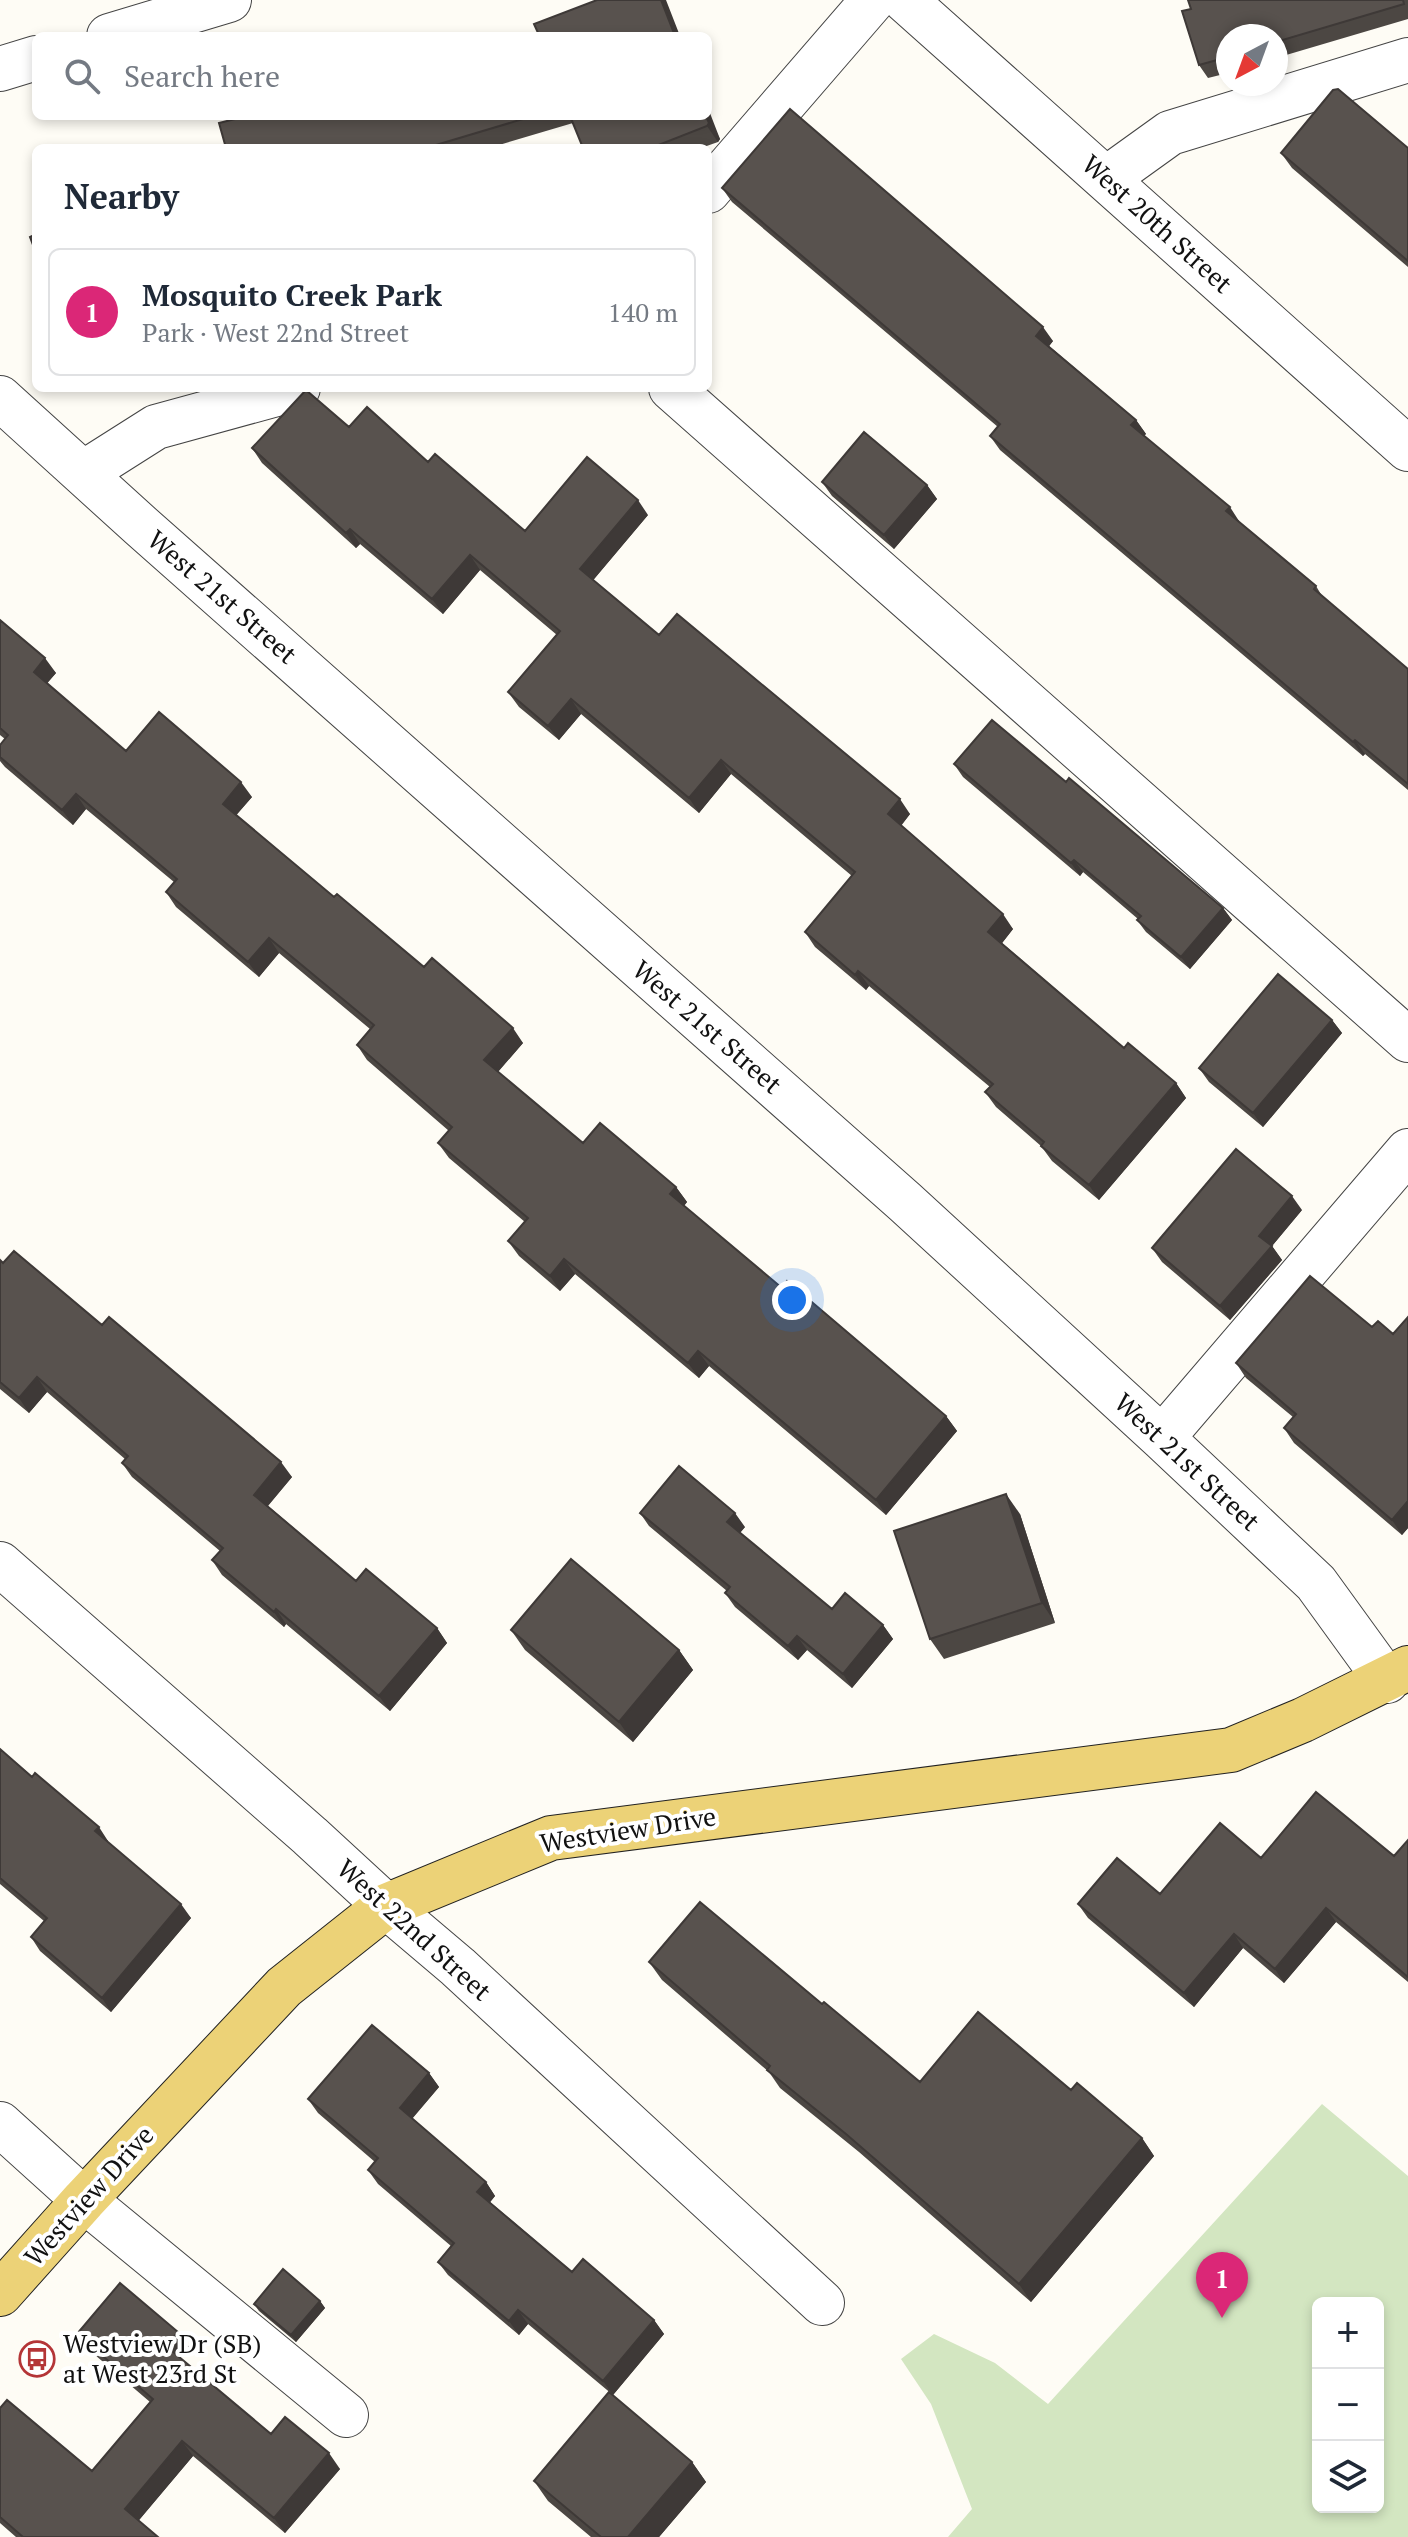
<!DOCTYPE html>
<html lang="en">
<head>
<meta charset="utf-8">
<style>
  :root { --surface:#fff; --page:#f6f6f7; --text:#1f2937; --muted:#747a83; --line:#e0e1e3; --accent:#db2777 }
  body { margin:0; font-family:"PT Serif",serif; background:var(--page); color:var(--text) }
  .controls { position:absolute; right:24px; bottom:24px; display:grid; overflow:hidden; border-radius:12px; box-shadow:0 4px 12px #0003 }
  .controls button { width:72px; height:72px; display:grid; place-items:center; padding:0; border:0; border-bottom:2px solid var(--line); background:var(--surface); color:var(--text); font:40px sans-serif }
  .compass { position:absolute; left:1216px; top:24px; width:72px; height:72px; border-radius:50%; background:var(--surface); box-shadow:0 4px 12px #0003; rotate:221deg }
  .you { position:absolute; left:792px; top:1300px; width:28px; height:28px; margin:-20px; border:6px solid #fff; border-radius:50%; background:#1a73e8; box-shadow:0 0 0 12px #1a73e833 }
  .badge { display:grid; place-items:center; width:52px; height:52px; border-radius:50%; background:var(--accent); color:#fff; font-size:26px; font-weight:700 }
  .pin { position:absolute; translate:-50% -66px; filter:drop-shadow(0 2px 4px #0008) }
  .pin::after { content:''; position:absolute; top:42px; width:28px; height:24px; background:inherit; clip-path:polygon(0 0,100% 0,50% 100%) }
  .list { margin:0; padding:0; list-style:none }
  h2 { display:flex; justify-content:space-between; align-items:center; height:104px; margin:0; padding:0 32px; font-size:34px }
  h2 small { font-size:26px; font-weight:400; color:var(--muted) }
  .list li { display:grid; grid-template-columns:52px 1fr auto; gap:24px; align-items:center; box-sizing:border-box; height:128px; margin:0 16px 16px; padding:0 16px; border:2px solid var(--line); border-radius:12px }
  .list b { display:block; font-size:30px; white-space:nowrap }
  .list p { margin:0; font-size:26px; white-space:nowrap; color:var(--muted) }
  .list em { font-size:26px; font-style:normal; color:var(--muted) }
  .icon { flex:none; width:44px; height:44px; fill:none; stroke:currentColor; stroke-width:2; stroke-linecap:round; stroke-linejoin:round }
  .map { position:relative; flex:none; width:1408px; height:2537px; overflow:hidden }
  .search { position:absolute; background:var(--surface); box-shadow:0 4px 12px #0003; left:32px; top:32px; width:680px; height:88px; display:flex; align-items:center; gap:20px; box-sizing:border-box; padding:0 28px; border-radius:12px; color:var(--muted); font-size:30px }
  .panel { position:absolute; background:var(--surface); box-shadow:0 4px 12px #0003; left:32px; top:144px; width:680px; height:248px; border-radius:12px }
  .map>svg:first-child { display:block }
</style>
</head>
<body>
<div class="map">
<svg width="1408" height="2537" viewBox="0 0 1408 2537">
  <rect width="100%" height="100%" fill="#fefcf5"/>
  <path fill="#d3e6c1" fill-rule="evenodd" d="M1322,2104L1408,2176V2537H948L972,2509L931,2404L901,2359L934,2334L995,2363L1048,2404ZM1318,2303H1378V2507H1318Z"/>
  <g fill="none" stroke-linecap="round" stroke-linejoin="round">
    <defs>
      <path id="minor" d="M905,0L1408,449
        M109,36L229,0
        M0,69L36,58
        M1106,179L1170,133L1408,60
        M708,191L873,0
        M671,388L1408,1040
        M0,398L141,526L905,1202L1162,1438L1316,1583L1387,1681
        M85,472L156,427L298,388
        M1162,1438L1408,1151
        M0,1564L310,1836L386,1906L458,1967L822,2303
        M0,2124L84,2200L346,2415"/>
      <path id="major" d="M0,2294L84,2200L284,1987L386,1906L551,1838L1231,1750L1303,1720L1408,1668"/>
    </defs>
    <use href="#minor" stroke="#444" stroke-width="46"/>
    <use href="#major" stroke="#222" stroke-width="46"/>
    <use href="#minor" stroke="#fff" stroke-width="44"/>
    <use href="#major" stroke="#ecd277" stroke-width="44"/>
  </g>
  <path fill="#4c4743" d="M1188,0H1408V19L1276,58V36H1228V73L1208,78L1199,65L1191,9Z
    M247,116H708L720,139L718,142L701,148H583L573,123L489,148H226Z
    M1408,148V267L1292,168L1281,153Z
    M722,188L1053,341L1049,346L1136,420L1146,434L1144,435L1239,521V522L1316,586L1322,596L1408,669V790L1365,754L1363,756L1000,450L990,436L998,427L732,202Z
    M349,427L428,462L525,531L648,515L593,580L659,635L910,814L901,826L1013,929L1002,943L1124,1048L1176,1083L1186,1098L1099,1200L1052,1161L1041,1146L996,1107L985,1092L990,1087L869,986L866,990L815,947L805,932L852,876L731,774L699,813L581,714L559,740L519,707L508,692L557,635L480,570L443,614L360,544L356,548L262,463L252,448Z
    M822,482L927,485L937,499L894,549L832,496Z
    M0,620L56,673L47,683L126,751L252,797L236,815L334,897L523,1043L498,1072L583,1143L676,1187L687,1202L684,1206L782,1288L946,1416L957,1431L886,1515L709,1366L699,1378L575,1274L560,1291L519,1256L508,1241L525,1222L449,1158L438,1143L449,1131L367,1060L357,1045L370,1029L279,953L259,977L176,907L166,892L174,882L86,809L73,825L5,767L0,761V745L5,739L0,735Z
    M954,764L1066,782L1223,908L1232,920L1190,969L1146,932L1137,920L1138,919L1083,872L1080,876L963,777Z
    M1332,1020L1342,1033L1263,1127L1209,1082L1199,1068Z
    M1302,1210L1272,1246L1282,1260L1230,1320L1162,1262L1152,1248Z
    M0,1260L102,1325L292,1477L268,1506L356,1581L437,1628L447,1643L390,1711L286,1624L284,1627L222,1575L212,1560L220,1551L132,1477L122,1463L125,1459L47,1392L29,1413L0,1389Z
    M1408,1317V1528L1402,1535L1294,1443L1284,1428L1293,1417L1246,1378L1236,1363L1372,1327L1393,1334Z
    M640,1513L745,1527L740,1533L832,1609L883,1625L893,1639L852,1688L807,1650L798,1660L735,1607L725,1593L727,1591L649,1526Z
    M1020,1514L1055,1623L944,1659L930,1639Z
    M511,1630L679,1650L693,1670L633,1742L525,1650Z
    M0,1749L108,1841V1842L191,1918L111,2012L40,1951L31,1937L44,1921L0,1884Z
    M1408,1840V1982L1336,1922L1284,1983L1243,1948L1194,2007L1088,1918L1078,1904L1160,1894L1261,1858L1394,1856Z
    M649,1962L822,2004L920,2082L1071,2090L1142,2138L1154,2156L1031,2302L859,2152L780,2088L769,2072L662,1980Z
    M429,2073L439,2087L412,2119L486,2182L495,2196L490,2202L572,2272L654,2320L664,2334L613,2395L528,2324L519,2335L448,2275L438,2262L451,2246L378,2184L368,2170L375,2162L318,2113L308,2099Z
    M320,2301L325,2308L296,2342L259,2311L254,2304Z
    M77,2334L189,2347L180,2358L271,2434L340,2469L285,2533L193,2456L138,2521L158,2537H16L0,2523V2408L92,2471L150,2402L88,2349Z
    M692,2462L706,2482L659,2537H591L548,2501L534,2481Z"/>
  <path fill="#3e3937" d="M661,0H666L680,36H675Z
    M708,108L720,139L718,142L707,126Z
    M1043,327L1053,341L1046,350L1036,336Z
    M1136,420L1146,434L1141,439L1131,425Z
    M927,485L937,499L894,549L884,535Z
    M638,500L648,515L590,584L580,569Z
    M1230,507L1239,521L1236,525L1226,511Z
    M350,529L360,544L356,548L346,533Z
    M470,555L480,570L443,614L432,599Z
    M45,658L56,673L44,687L34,672Z
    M571,699L581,714L559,740L548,726Z
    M1355,740L1365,754L1363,756L1353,742Z
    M721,760L731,774L699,813L689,798Z
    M241,782L252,797L233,819L223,804Z
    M76,794L86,809L73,825L62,810Z
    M900,799L910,814L898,829L888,814Z
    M1074,860L1083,872L1080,876L1071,863Z
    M1223,908L1232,920L1190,969L1181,957Z
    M1003,914L1013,929L999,947L988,932Z
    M269,938L279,953L259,977L248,962Z
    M858,971L869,986L866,990L855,975Z
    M1332,1020L1342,1033L1263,1127L1253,1113Z
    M513,1028L523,1043L495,1075L484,1060Z
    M1176,1083L1186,1098L1099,1200L1089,1185Z
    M676,1187L687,1202L681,1209L670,1194Z
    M1292,1196L1302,1210L1272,1246L1282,1260L1230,1320L1220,1306L1259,1236Z
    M564,1259L575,1274L560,1291L550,1276Z
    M698,1351L709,1366L699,1378L688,1363Z
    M37,1377L47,1392L29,1413L19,1398Z
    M946,1416L957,1431L886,1515L876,1500Z
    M281,1462L292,1477L265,1509L254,1495Z
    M1006,1494L1020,1514L1055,1623L1042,1603Z
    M1408,1501V1528L1402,1535L1392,1520Z
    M735,1513L745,1527L737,1536L727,1522Z
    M276,1609L286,1624L284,1627L274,1612Z
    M883,1625L893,1639L852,1688L843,1674Z
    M437,1628L447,1643L390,1711L379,1696Z
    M797,1636L807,1650L798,1660L788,1646Z
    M679,1650L693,1670L633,1742L619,1722Z
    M99,1827L108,1841L105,1845L95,1831Z
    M181,1904L191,1918L111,2012L102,1998Z
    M1326,1908L1336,1922L1284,1983L1275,1969Z
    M1234,1934L1243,1948L1194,2007L1184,1993Z
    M429,2073L439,2087L409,2122L400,2108Z
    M1142,2138L1154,2156L1031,2302L1019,2284Z
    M486,2182L495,2196L487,2206L477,2192Z
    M320,2301L325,2308L296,2342L291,2335Z
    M518,2310L528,2324L519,2335L509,2321Z
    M654,2320L664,2334L613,2395L603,2381Z
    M178,2332L189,2347L177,2361L166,2346Z
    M182,2441L193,2456L135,2525L125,2509Z
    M329,2453L340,2469L285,2533L274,2518Z
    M692,2462L706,2482L659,2537H628Z"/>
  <path fill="#58524e" stroke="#3e3937" stroke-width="2" d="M597,0H661L675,36H536L539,35L534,24Z
    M1188,0H1403L1404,4L1276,42V36H1228V57L1199,65L1182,11L1191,9Z
    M1338,89L1408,148V261L1281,153L1333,90Z
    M790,109L1043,327L1036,336L1136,420L1131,425L1230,507L1226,511L1316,586L1314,589L1408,669V784L1355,740L1353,742L990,436L1000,424L722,188Z
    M247,116H533L426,148H226L219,123Z
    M570,116H706L709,123L707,126L651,148H583Z
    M36,234V253L30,237Z
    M306,390L349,427L367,407L428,462L435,454L525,531L587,457L638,500L580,569L659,635L677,614L900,799L888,814L1003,914L988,932L1124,1048L1128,1043L1176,1083L1089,1185L1041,1146L1044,1142L985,1092L993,1084L858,971L855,975L805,932L855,872L721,760L689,798L571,699L548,726L508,692L560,631L470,555L432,599L350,529L346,533L252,448Z
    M864,432L927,485L884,535L822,482Z
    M0,620L45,658L34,672L126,751L159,712L241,782L223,804L334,897L337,894L424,967L432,958L513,1028L484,1060L583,1143L600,1123L676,1187L670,1194L782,1288L787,1281L946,1416L876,1500L698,1351L688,1363L564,1259L550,1276L508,1241L528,1218L438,1143L452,1127L357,1045L374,1025L269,938L248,962L166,892L177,879L76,794L62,810L0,757V745L8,735L0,728Z
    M992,720L1066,782L1069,778L1223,908L1181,957L1137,920L1141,916L1074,860L1071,863L954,764Z
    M1278,974L1332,1020L1253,1113L1199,1068Z
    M1236,1149L1292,1196L1259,1236L1272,1246L1220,1306L1152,1248Z
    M14,1251L102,1325L109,1317L281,1462L254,1495L356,1581L366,1569L437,1628L379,1696L276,1609L274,1612L212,1560L223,1548L122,1463L128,1456L37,1377L19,1398L0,1382V1260L3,1263Z
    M1310,1276L1372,1327L1378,1321L1393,1334L1408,1317V1501L1392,1520L1284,1428L1296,1414L1236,1363Z
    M679,1466L735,1513L727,1522L832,1609L845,1593L883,1625L843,1674L797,1636L788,1646L725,1593L730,1587L640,1513Z
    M1006,1494L1042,1603L930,1639L894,1531Z
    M571,1559L679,1650L619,1722L511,1630Z
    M0,1749L32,1777L35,1773L99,1827L95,1831L181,1904L102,1998L31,1937L47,1918L0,1878Z
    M1316,1792L1394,1856L1408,1840V1977L1326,1908L1275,1969L1234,1934L1184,1993L1078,1904L1117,1858L1160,1894L1220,1823L1261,1858Z
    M700,1902L822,2004L824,2002L920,2082L978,2012L1071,2090L1077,2083L1142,2138L1019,2284L846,2134L767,2070L770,2066L649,1962Z
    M372,2025L429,2073L400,2108L486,2182L477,2192L572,2272L583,2259L654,2320L603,2381L518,2310L509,2321L438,2262L454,2243L368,2170L378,2158L308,2099Z
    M283,2269L320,2301L291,2335L254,2304Z
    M120,2283L178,2332L166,2346L271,2434L285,2417L329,2453L274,2518L182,2441L125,2509L158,2537H23L0,2517V2408L7,2400L92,2471L153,2399L77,2334Z
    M609,2392L692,2462L628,2537H601L534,2481Z"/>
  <defs>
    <symbol id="bus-ring" viewBox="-11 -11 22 22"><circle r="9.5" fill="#fff" stroke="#b43537" stroke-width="1.5"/><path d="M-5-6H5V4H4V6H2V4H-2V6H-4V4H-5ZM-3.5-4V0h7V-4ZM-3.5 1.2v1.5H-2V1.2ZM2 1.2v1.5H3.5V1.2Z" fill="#b43537"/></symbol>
  </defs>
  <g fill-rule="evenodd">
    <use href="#bus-ring" x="17" y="2339" width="40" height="40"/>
  </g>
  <g text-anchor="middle" stroke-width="8" stroke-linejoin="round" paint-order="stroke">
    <g font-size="26" fill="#111" stroke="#fff">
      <text transform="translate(1157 224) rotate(42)" y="9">West 20th Street</text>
      <text transform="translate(222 597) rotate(41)" y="9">West 21st Street</text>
      <text transform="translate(707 1027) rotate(41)" y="9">West 21st Street</text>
      <text transform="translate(1187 1462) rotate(43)" y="9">West 21st Street</text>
      <text transform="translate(628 1830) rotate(-9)" y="9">Westview Drive</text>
      <text transform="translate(414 1930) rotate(42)" y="9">West 22nd Street</text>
      <text transform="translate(89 2196) rotate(-48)" y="9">Westview Drive</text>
    </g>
    <g font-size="26" fill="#111" stroke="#fff" text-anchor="start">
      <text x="63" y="2353">Westview Dr (SB)<tspan x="63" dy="30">at West 23rd St</tspan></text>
    </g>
  </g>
</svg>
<div class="controls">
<button>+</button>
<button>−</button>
<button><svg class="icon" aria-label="layers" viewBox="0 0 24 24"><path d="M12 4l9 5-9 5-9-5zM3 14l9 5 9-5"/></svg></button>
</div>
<svg class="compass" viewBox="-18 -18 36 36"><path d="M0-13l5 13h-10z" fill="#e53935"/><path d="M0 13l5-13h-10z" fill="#747a83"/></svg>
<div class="you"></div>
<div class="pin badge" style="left:1222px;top:2318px">1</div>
<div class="search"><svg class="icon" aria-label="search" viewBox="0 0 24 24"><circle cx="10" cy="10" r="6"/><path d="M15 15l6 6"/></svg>Search here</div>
<section class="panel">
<h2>Nearby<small></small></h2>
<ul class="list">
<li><span class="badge">1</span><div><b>Mosquito Creek Park</b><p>Park · West 22nd Street</p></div><em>140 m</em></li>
</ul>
</section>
</div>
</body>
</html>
